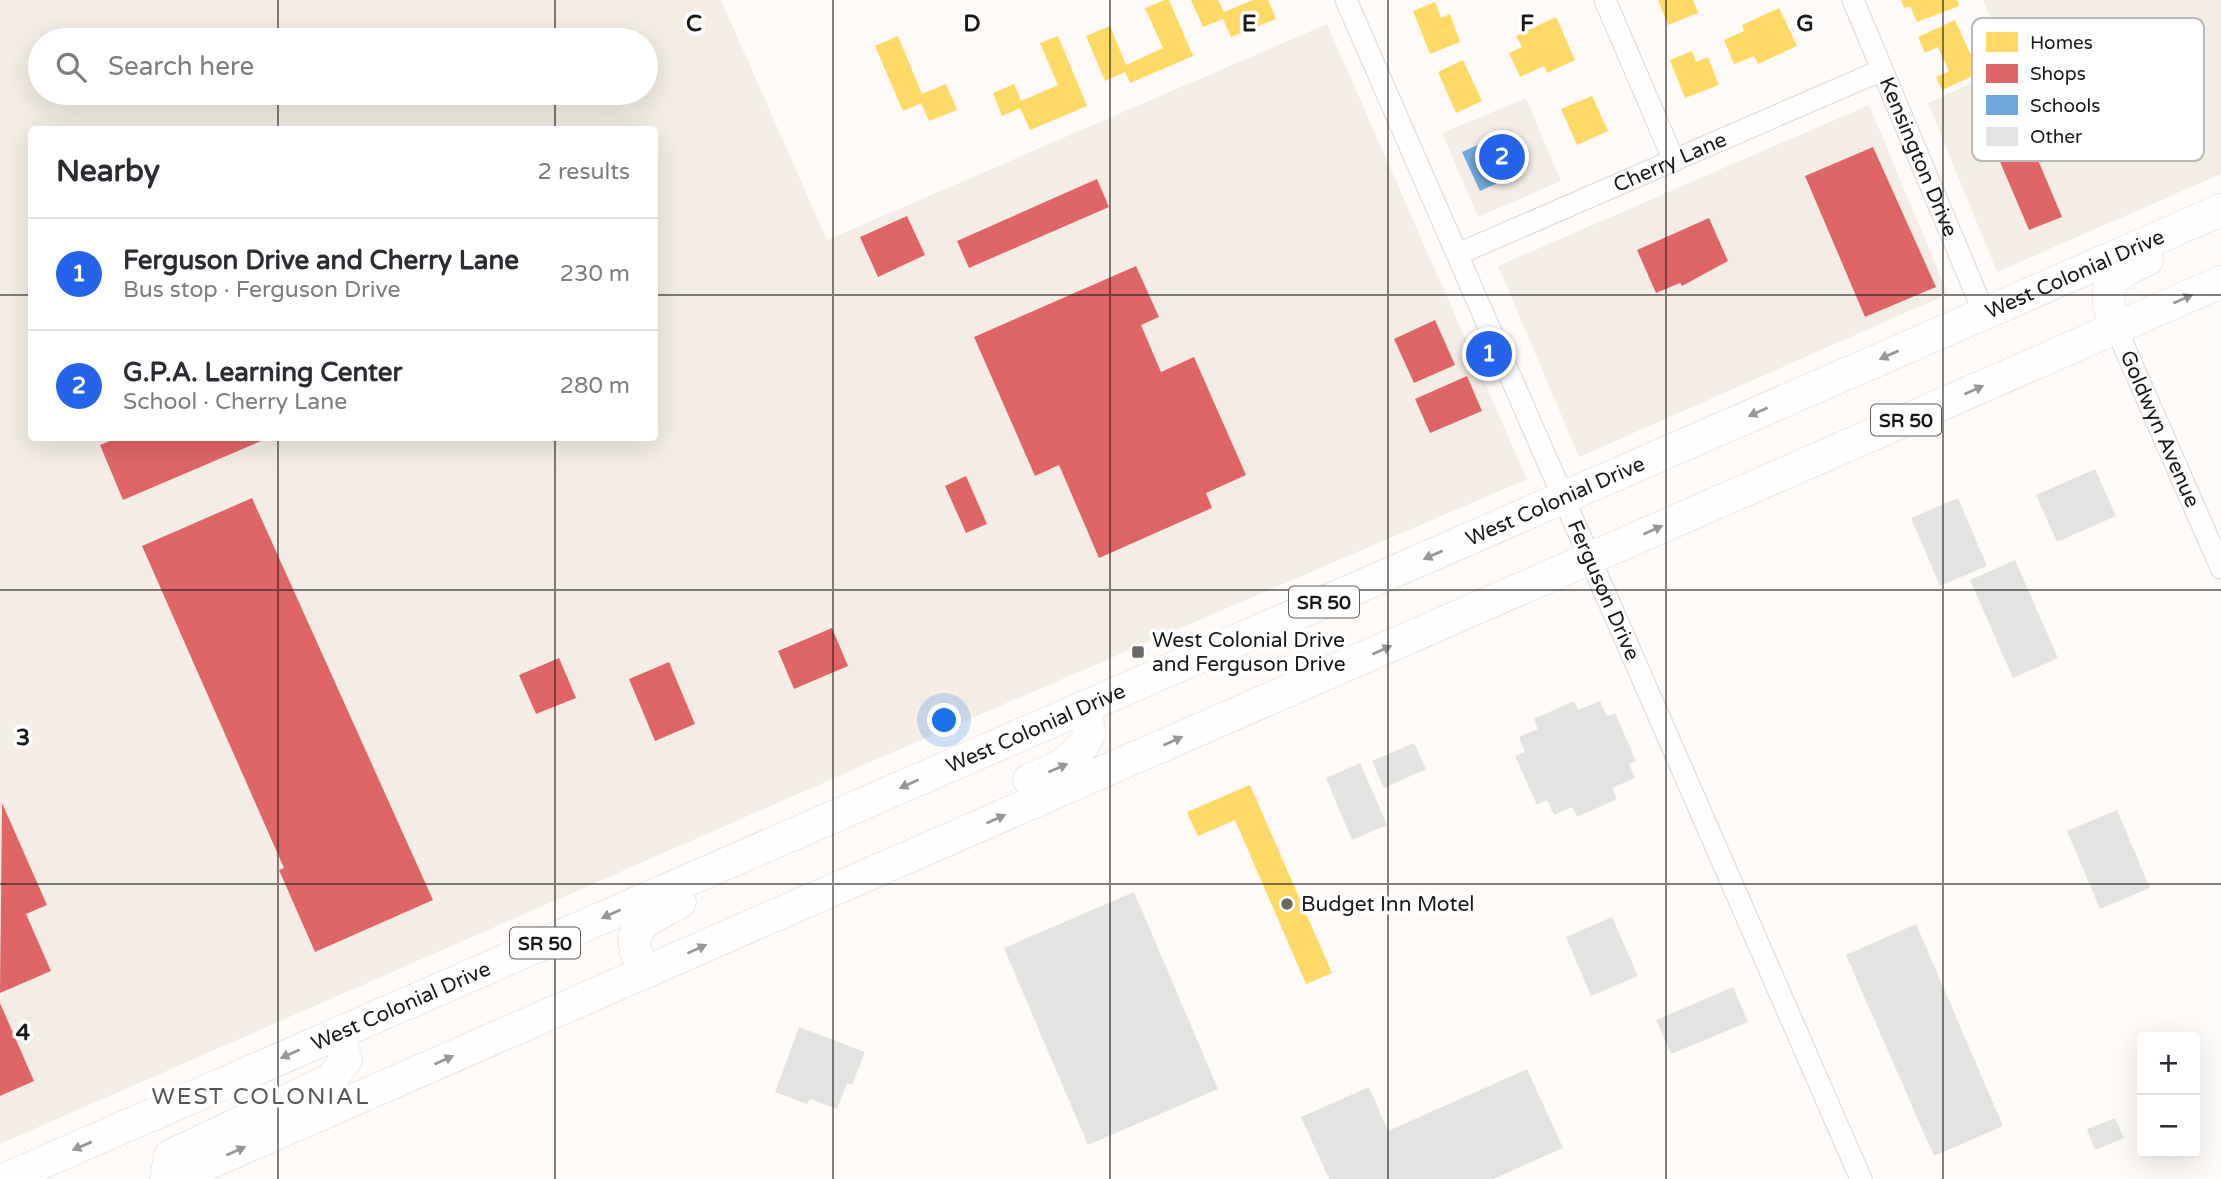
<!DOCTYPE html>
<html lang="en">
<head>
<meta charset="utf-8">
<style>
  :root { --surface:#fff; --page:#f2f2f3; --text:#2b2b33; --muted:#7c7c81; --line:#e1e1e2; --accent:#2563eb }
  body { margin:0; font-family:"Varela Round",sans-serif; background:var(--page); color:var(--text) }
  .controls { position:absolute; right:21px; bottom:21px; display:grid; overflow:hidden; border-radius:7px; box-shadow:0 7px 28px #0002 }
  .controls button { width:63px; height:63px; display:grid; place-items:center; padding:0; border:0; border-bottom:2px solid var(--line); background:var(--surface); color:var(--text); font:35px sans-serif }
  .you { position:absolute; left:945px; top:721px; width:24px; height:24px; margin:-18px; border:5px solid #fff; border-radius:50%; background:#1a73e8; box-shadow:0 0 0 10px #1a73e833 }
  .badge { display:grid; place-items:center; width:46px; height:46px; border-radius:50%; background:var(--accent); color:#fff; font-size:23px; font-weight:700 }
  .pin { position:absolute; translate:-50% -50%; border:4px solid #fff; box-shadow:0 2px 7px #0006 }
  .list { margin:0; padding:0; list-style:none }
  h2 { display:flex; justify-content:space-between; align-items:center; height:91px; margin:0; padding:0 28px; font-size:30px }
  h2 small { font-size:23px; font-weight:400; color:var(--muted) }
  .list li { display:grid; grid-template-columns:46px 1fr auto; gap:21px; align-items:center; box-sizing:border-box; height:112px; padding:0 28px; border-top:2px solid var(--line) }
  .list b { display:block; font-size:26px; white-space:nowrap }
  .list p { margin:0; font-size:23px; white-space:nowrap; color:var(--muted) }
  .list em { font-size:23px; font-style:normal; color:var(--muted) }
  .icon { flex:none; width:38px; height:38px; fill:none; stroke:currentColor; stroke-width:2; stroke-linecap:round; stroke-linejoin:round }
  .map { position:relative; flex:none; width:2221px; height:1179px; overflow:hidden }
  .search { position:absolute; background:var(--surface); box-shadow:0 7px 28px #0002; left:28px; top:28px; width:630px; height:77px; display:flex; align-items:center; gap:18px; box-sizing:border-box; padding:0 24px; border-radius:38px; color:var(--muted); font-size:26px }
  .panel { position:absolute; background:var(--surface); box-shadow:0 7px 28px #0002; left:28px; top:126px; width:630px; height:315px; border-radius:7px }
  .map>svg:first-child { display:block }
</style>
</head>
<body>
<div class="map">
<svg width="2221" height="1179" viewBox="0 0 2221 1179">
  <rect width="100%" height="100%" fill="#fdfaf7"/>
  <path fill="#f3ede5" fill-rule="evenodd" d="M0,0H721L827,240L1327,24L1527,479L930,736L0,1144ZM40,40H646V93H40ZM32,130H654V438H32Z
    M1983,0H2221V174L1997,272L1928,103L2010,66Z
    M1526,98L1561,181L1478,217L1442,133Z
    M1869,105L1948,294L1579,457L1498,266Z"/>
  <path fill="#ffd966" d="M1165,0H1169L1193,56L1130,83L1125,72L1105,81L1086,36L1110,26L1126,65L1163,48L1145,8Z
    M1191,0H1218L1224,12L1253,0H1268L1276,19L1231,37L1223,19L1203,27Z
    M1658,0H1693L1698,13L1668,25Z
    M1901,0H1957L1959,6L1917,22L1910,6L1904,8Z
    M1435,2L1441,18L1450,14L1460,42L1430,54L1413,11Z
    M1779,8L1797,46L1758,64L1754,56L1734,64L1724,40L1744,31L1742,25Z
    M1556,17L1575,60L1547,73L1544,66L1520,77L1509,53L1522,47L1516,36Z
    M1955,20L1979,73L1942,90L1936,77L1949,71L1938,47L1925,53L1918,37Z
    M898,36L922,94L946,84L957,110L929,121L921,103L903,111L875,46Z
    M1058,36L1087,106L1030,130L1020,108L1002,116L993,93L1014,84L1021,101L1058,85L1040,43Z
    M1692,51L1696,62L1708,57L1719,85L1685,98L1670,60Z
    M1463,60L1482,101L1456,113L1438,72Z
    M1592,96L1608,131L1577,145L1561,109Z
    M1250,785L1332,973L1306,984L1235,820L1198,836L1187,812Z"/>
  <path fill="#e06666" d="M2025,129L2062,217L2029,230L1992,143Z
    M1873,147L1936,287L1865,317L1805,176Z
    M1097,179L1109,207L969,268L957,241Z
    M907,216L925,255L878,277L860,237Z
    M1709,218L1728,261L1682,286L1680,283L1656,293L1637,250Z
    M1136,266L1159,317L1141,325L1161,372L1194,357L1246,475L1206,493L1212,508L1099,558L1059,465L1035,476L974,337Z
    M1435,320L1455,365L1414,383L1394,339Z
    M1467,376L1482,411L1430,433L1415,399Z
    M117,438H268L123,500L100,445Z
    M966,476L987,524L966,533L945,486Z
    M252,498L433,900L315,952L279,870L284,868L142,546Z
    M832,628L848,666L794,689L778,651Z
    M559,658L576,698L536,714L519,675Z
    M669,662L695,724L655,741L629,679Z
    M2,803L47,905L26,914L51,971L0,993Z
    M0,1003L34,1081L0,1096Z"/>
  <path fill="#6fa8dc" d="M1500,135L1518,174L1480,191L1462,152Z"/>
  <path fill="#e3e3e2" d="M2095,469L2116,516L2057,542L2036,495Z
    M1958,498L1987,566L1940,586L1911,518Z
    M2015,560L2058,658L2013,678L1970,580Z
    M1574,701L1578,710L1600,701L1607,716L1615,713L1636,761L1629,764L1635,778L1612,788L1617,799L1577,817L1572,807L1554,815L1547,800L1537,805L1515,756L1525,752L1519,737L1538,729L1534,719Z
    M1414,743L1426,769L1384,788L1372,761Z
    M1360,763L1387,825L1352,840L1326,778Z
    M2117,810L2150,888L2100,909L2067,831Z
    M1134,892L1218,1089L1088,1145L1004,948Z
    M1612,917L1638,976L1591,996L1566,937Z
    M1916,924L2003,1126L1934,1156L1846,955Z
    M1733,987L1748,1022L1671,1054L1656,1020Z
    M799,1027L865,1052L852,1085L847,1083L837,1109L810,1099L807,1104L775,1092Z
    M1527,1069L1563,1148L1493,1179H1329L1301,1117L1369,1087L1388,1131Z
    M2115,1118L2124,1138L2095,1150L2087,1129Z"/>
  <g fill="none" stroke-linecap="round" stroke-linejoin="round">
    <defs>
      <g id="minor">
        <path id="s1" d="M1346,0L1861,1179"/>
        <path d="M1605,0L1674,161"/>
        <path id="s2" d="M1853,0L1984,313"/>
        <path id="s3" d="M1458,254L1882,70"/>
        <path id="s4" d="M2116,328L2221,568"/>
      </g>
      <g id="highway">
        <path d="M2116,328C2101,286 2107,277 2147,260"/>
        <path d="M1029,780C1057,768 1075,761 1090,734L1084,707"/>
        <path d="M645,971L636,952L634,937L644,922L680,902"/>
        <path id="s5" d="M5,1179L2221,210"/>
        <path d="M166,1179L170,1156L332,1079L346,1059L337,1034"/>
        <path d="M173,1179L2221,282"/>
      </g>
    </defs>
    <use href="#minor" stroke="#d9d7d5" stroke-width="23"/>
    <use href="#highway" stroke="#d9d7d5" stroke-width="33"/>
    <use href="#minor" stroke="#fffefe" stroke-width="21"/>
    <use href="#highway" stroke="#fffefe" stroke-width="32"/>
  </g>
  <defs><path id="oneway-solid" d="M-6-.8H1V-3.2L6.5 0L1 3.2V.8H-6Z" transform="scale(1.75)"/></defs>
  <g fill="#989796">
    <use href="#oneway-solid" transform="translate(2183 299) rotate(-24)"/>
    <use href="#oneway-solid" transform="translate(1889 355) rotate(156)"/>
    <use href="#oneway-solid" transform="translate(1974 390) rotate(-24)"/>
    <use href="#oneway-solid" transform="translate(1758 412) rotate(156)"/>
    <use href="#oneway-solid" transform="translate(1653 530) rotate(-24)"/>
    <use href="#oneway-solid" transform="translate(1433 555) rotate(156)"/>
    <use href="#oneway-solid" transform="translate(1382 650) rotate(-24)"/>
    <use href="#oneway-solid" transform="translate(1173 741) rotate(-24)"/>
    <use href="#oneway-solid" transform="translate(1058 768) rotate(-24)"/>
    <use href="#oneway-solid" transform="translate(909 784) rotate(156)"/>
    <use href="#oneway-solid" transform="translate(996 819) rotate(-24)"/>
    <use href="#oneway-solid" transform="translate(611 914) rotate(156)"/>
    <use href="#oneway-solid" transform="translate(697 949) rotate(-24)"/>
    <use href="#oneway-solid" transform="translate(290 1054) rotate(156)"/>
    <use href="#oneway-solid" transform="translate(444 1060) rotate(-24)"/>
    <use href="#oneway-solid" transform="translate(82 1146) rotate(157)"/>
    <use href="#oneway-solid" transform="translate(236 1151) rotate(-24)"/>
  </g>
  <path fill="none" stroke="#1b1917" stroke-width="2" stroke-opacity="0.55" d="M278,0V40M555,0V40M833,0V1179M1110,0V1179M1388,0V1179M1666,0V1179M1943,0V1179M278,93V130M555,93V130M0,295H32M654,295H2221M278,438V1179M555,438V1179M0,590H2221M0,884H2221"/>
  <g fill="#6a6865" stroke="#fff" stroke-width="2.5">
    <rect x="1131" y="645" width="14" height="14" rx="3.5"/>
    <circle cx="1287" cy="904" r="7"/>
  </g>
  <g text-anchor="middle" stroke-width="7" stroke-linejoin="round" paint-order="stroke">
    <g fill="#fff" stroke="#5f5e5d" stroke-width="2">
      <rect x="1871" y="404.5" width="70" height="31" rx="5"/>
      <rect x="1289" y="586.5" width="70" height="31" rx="5"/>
      <rect x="510" y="927.5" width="70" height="31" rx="5"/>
    </g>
    <g font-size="19" font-weight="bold" fill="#1b1917">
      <text x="1906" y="427">SR 50</text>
      <text x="1324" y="609">SR 50</text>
      <text x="545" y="950">SR 50</text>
    </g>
    <g font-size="21" fill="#1b1917" stroke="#fff">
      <text dy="7" stroke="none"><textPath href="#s2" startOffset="170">Kensington Drive</textPath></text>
      <text dy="7" stroke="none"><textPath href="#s3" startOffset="231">Cherry Lane</textPath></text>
      <text dy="7" stroke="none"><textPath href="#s5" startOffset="2259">West Colonial Drive</textPath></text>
      <text dy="7" stroke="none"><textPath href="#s4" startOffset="110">Goldwyn Avenue</textPath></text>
      <text dy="7" stroke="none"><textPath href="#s5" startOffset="1692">West Colonial Drive</textPath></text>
      <text dy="7" stroke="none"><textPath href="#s1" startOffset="644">Ferguson Drive</textPath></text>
      <text dy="7" stroke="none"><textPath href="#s5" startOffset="1125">West Colonial Drive</textPath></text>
      <text dy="7" stroke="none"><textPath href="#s5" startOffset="432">West Colonial Drive</textPath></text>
    </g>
    <g font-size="21" fill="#1b1917" stroke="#fff" text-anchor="start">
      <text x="1152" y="647">West Colonial Drive<tspan x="1152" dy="24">and Ferguson Drive</tspan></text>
      <text x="1301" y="911">Budget Inn Motel</text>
    </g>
    <g font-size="23" letter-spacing="2" fill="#585550" stroke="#fff">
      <text x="261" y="1104">WEST COLONIAL</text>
    </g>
  </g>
  <rect x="1972" y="18" width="232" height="143" rx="10" fill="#fff" stroke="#bbbab9" stroke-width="2"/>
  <rect x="1986" y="32" width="32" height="20" fill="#ffd966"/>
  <rect x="1986" y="64" width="32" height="19" fill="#e06666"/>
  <rect x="1986" y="95" width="32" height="20" fill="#6fa8dc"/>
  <rect x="1986" y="127" width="32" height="19" fill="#e3e3e2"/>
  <g font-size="19" fill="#1b1917">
    <text x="2030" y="49">Homes</text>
    <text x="2030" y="80">Shops</text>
    <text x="2030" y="112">Schools</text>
    <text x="2030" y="143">Other</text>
  </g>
  <g font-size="23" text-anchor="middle" font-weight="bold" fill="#1b1917" stroke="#fff" stroke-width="7" stroke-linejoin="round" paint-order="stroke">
    <text x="694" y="31">C</text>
    <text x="972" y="31">D</text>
    <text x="1249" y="31">E</text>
    <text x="1527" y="31">F</text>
    <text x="1805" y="31">G</text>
    <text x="23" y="745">3</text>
    <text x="23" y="1040">4</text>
  </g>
</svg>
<div class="controls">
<button>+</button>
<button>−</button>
</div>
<div class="you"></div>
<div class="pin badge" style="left:1489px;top:354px">1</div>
<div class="pin badge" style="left:1502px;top:157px">2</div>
<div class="search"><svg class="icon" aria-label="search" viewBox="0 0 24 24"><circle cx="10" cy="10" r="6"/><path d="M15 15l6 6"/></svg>Search here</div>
<section class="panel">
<h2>Nearby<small>2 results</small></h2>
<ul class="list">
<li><span class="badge">1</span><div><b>Ferguson Drive and Cherry Lane</b><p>Bus stop · Ferguson Drive</p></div><em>230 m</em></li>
<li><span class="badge">2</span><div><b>G.P.A. Learning Center</b><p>School · Cherry Lane</p></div><em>280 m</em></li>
</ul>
</section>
</div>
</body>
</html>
